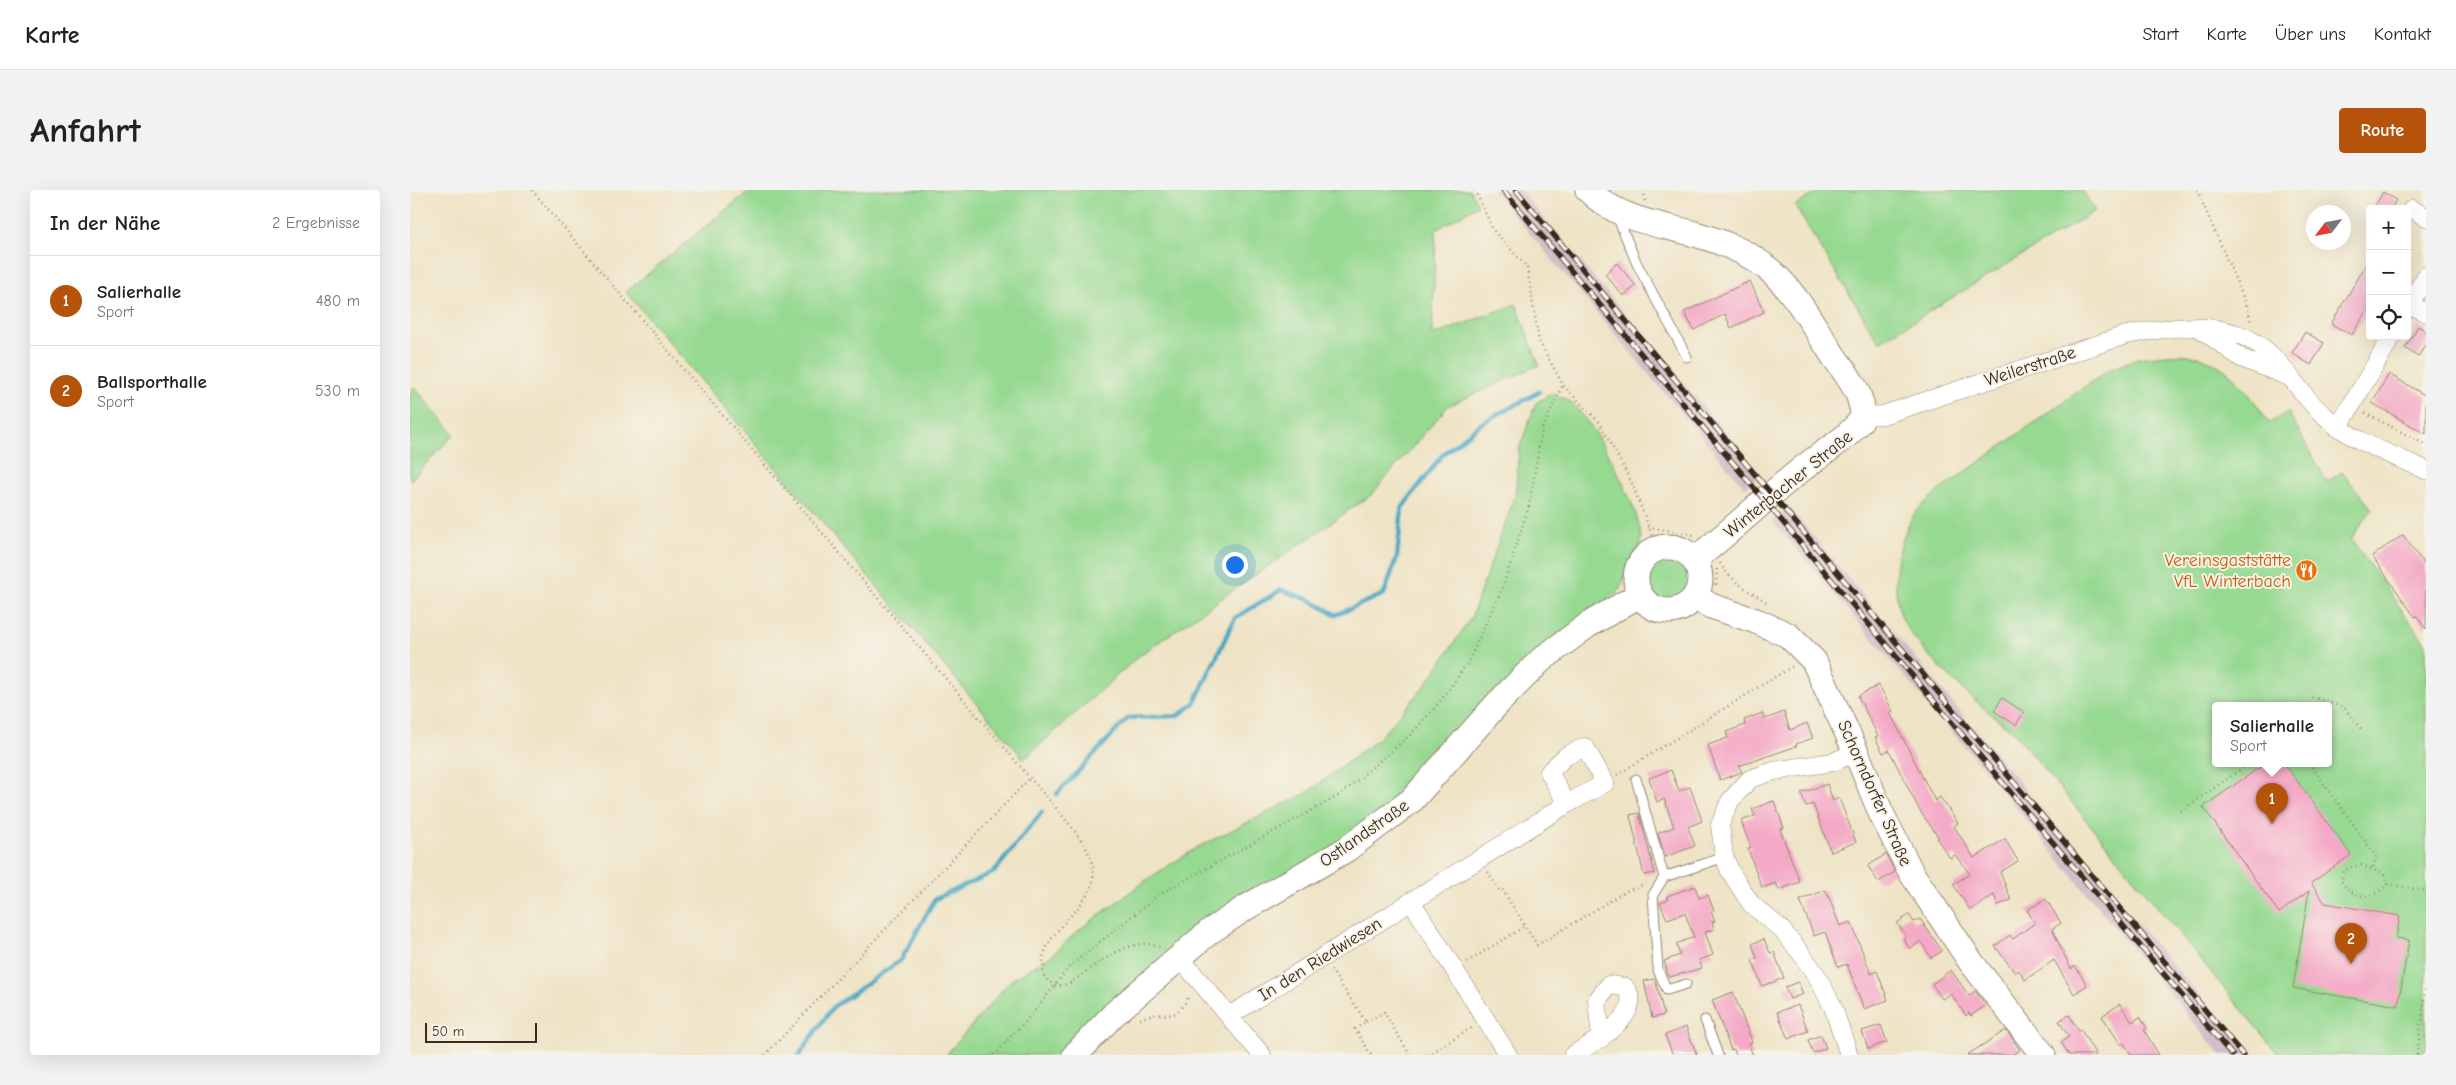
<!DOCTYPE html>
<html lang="de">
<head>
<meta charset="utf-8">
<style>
  :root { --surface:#fff; --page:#f2f2f2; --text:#222; --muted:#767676; --line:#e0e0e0; --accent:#b45309 }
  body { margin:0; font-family:"Comic Neue",sans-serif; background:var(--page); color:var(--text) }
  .controls { position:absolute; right:15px; top:15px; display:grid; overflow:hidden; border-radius:5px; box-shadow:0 5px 20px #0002 }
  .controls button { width:45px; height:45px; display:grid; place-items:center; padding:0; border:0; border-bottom:1px solid var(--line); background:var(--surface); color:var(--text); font:25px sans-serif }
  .compass { position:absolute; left:1896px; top:15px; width:45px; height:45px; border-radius:50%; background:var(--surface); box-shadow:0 5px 20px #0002; rotate:238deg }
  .scale { position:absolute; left:15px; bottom:12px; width:112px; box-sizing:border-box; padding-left:5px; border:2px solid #3b2a1e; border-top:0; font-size:14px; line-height:18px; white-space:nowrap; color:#3b2a1e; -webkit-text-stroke:4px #f7f3e8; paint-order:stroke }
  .you { position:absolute; left:824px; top:374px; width:18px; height:18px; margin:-12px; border:4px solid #fff; border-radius:50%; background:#1a73e8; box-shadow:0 0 0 8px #1a73e833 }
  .badge { display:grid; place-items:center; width:32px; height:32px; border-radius:50%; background:var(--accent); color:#fff; font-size:16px; font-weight:700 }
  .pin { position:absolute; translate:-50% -41px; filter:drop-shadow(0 1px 2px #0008) }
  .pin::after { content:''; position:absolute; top:26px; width:18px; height:15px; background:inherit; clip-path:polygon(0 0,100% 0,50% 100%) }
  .popup { position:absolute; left:1802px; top:512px; width:120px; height:65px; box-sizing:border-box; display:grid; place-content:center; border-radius:5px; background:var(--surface); filter:drop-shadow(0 1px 4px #0005); font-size:16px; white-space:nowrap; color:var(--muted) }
  .popup b { font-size:19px; color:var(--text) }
  .popup::after { content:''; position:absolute; left:50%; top:100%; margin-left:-10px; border:10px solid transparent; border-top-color:var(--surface) }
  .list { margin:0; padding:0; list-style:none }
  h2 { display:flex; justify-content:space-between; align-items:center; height:65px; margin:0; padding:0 20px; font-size:21px }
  h2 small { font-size:16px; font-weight:400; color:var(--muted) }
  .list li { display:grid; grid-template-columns:32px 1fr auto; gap:15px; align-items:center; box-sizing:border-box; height:90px; padding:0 20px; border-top:1px solid var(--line) }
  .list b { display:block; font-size:19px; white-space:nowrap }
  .list p { margin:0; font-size:16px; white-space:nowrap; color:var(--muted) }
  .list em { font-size:16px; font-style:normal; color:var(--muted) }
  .icon { flex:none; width:28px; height:28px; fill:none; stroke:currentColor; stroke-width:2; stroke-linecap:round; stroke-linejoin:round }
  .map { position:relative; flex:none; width:2016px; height:865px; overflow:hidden; border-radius:5px }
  header { display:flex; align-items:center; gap:30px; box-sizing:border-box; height:70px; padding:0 25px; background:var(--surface); border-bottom:1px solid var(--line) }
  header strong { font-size:24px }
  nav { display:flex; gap:28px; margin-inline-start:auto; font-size:18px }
  .intro { display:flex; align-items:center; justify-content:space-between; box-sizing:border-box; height:120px; padding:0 30px }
  h1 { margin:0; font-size:35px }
  .button { padding:12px 22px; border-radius:5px; background:var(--accent); color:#fff; font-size:18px; font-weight:700 }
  main { display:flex; gap:30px; padding:0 30px }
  aside { flex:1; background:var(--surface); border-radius:5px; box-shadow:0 5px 20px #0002 }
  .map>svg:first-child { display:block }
</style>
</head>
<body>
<header>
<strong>Karte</strong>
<nav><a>Start</a><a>Karte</a><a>Über uns</a><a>Kontakt</a></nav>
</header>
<div class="intro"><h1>Anfahrt</h1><a class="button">Route</a></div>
<main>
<aside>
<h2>In der Nähe<small>2 Ergebnisse</small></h2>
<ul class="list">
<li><span class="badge">1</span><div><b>Salierhalle</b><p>Sport</p></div><em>480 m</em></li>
<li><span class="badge">2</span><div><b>Ballsporthalle</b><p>Sport</p></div><em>530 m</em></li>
</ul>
</aside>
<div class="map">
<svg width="2016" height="865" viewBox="0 0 2016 865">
  <rect width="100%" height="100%" fill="#f7f3e8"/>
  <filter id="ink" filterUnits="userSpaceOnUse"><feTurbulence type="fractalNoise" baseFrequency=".02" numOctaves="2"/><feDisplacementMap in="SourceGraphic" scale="10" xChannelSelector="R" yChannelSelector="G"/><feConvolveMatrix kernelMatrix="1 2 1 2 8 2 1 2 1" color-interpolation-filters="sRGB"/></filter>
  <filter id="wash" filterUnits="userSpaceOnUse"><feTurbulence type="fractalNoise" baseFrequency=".0096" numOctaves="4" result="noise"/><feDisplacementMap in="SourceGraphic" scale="20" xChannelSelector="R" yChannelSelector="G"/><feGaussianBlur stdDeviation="1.12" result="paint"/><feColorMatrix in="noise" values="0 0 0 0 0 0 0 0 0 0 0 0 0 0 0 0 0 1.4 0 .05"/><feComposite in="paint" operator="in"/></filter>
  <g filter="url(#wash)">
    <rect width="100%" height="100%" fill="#eee3c5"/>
    <path fill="#d2bdc8" d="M1083,0H1110L1351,285L1335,298Z
      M1379,317L1735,743L1841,865H1811L1783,832L1584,591L1362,331Z"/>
    <path fill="#96d991" stroke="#688258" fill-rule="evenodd" d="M340,0H1060L1068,15L1026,40L1022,146L1106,114L1129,175L1038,216L961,305L730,465L614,569L216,102Z
      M1411,0H1672L1685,21L1469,152L1385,16Z
      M1757,165C1765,165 1776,164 1784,166C1820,173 1840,205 1859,233L1878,222L1917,292L1932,282L1962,319L1941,349L2016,454V865H1869L1604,542C1574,520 1503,459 1491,425C1480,395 1487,353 1503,326C1509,317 1520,309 1527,302L1697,181L1728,168ZM1806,515H1918V573H1806Z
      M4,197L44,244L0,291V203Z
      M1141,204C1146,206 1154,207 1159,211C1183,229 1231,319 1231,349C1230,362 1219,369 1216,380C1213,389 1214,394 1208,401L969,625L709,806L650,865H536L601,790L641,766L669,740L738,689L788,657L897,603L969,548L1014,497L1061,428L1105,306L1109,259L1126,213Z
      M1234 389a23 23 0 1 1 46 0a23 23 0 1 1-46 0Z"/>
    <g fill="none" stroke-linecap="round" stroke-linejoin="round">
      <path stroke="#44a7c4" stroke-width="4.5" d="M647,604L718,528L767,526L784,514L825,428L871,400L900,410L926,425L974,404L987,367L992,318L1033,264L1072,233L1129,202
        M389,865L423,817L491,770L525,709L584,682L632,622"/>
    </g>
    <g id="blocks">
      <path fill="#f4aac7" d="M1973,2L1986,10L1981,19H1963Z
        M1960,68V116L1942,145L1921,134Z
        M1207,73L1226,96L1213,106L1195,84Z
        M1340,91L1354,122L1321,138L1315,124L1284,140L1274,122Z
        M2008,136L2016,141V153L2008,167L1995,158Z
        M1895,142L1914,153L1901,175L1882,163Z
        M1979,184L2016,206V244L1962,213Z
        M1993,345L2016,377V439L2007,426L2005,427L1962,366Z
        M1469,495L1483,522L1480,523L1525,611L1530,607L1548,633L1544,636L1564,668L1595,649L1608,671L1590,682L1601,710L1588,715L1584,705L1560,720L1543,694L1560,684L1545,665L1540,668L1527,649L1529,648L1510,621L1479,560L1473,563L1465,547L1468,546L1448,506Z
        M1592,508L1614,522L1606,535L1584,521Z
        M1374,522L1380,540L1397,533L1403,548L1386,554L1387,556L1329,576L1332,582L1310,590L1298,555L1318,548L1316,542L1335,535L1334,530L1352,523L1355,529Z
        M1856,573H1874L1941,665L1901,693L1915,713L1990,726L1986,748L1999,750L1988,816L1883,798L1899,701L1869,723L1793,617Z
        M1261,580L1269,601L1280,597L1292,631L1278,637L1285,656L1255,667L1248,643L1264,637L1254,609L1247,612L1239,588Z
        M1417,594L1423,611L1429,608L1446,652L1421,662L1403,614L1396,616L1391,603Z
        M1364,611L1374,638L1370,639L1390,692L1369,700L1366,693L1352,698L1338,659L1341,658L1331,631L1345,626L1342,619Z
        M1229,623L1245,683L1234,685L1220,625Z
        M1476,664L1485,682L1468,692L1458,676Z
        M1285,696L1289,708L1298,705L1304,721L1301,722L1305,731L1302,732L1304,739L1295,742L1303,765L1289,770L1292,778L1259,787L1254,771L1270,765L1266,754L1284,747L1275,723L1257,729L1250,713L1258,710L1257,706Z
        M1416,700L1430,736L1441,732L1461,784L1467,781L1478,810L1454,819L1437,774L1428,777L1415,742L1404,746L1390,710Z
        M1636,709L1651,733L1642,739L1661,779L1665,776L1677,795L1664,804L1644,770L1615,790L1609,780L1605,783L1585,756L1600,745L1603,749L1625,733L1617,720Z
        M1499,725L1504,732L1510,729L1532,761L1521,768L1511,751L1500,759L1493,748L1496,746L1487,733Z
        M1354,749L1360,763L1364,762L1374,788L1352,796L1342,770L1347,768L1342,754Z
        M1541,780L1559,806L1565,801L1576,815L1561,826L1559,823L1556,826L1541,804L1532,809L1522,794Z
        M1245,789L1254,825L1242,828L1234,791Z
        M1388,792L1393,804L1380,809L1375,797Z
        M1323,802L1342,852L1338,853L1343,865H1326L1324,859L1321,860L1302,810Z
        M1710,814L1722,832L1730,827L1737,838L1734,840L1749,865H1721L1714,853L1711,855L1692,826Z
        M1388,815L1398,841L1378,849L1367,822Z
        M1659,825L1669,841L1671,840L1686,865H1659L1651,852L1659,847L1649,831Z
        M1471,835L1477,852L1458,859L1452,841Z
        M1276,837L1287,865H1263L1255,845Z
        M1596,840L1610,860L1602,865H1557Z
        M1411,845L1416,858L1403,863L1398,850Z"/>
    </g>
  </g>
  <g filter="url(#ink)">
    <use href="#blocks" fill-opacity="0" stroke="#948672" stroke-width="1"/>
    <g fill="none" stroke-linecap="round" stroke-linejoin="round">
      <defs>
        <path id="lane" d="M1207,26L1227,74L1277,167
          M1226,589L1254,687
          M1276,794L1257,800L1248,780L1243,705L1254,687L1315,667
          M1295,830L1308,865"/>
        <path id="street" d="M2002,19L2016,27
          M2000,114L2016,123
          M1997,119L2016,86
          M1788,137L1831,168L1879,187
          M1454,226L1473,225L1716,145C1767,135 1828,127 1866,170C1883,188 1896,211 1916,227C1943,252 1983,265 2016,280
          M1928,238L1982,146
          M1001,711L1098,865
          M769,767L852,865
          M819,826L1157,614L1195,593L1175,557L1156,566L1139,582L1157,614
          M1163,865C1180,855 1224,830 1220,808C1220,805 1217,800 1215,797L1199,795L1187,810L1191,849
          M1439,865L1423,817L1407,786L1390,762L1371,739L1341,714L1320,681L1314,666L1310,635L1320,611L1340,589L1364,581L1423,572L1446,562"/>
        <path id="secondary" d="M1178,0C1208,30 1246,33 1285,44C1363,66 1378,95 1419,159C1428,174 1441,188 1448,204C1451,211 1452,219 1454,226C1438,250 1409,264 1387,283C1352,311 1320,342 1284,370
          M1226 389a32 32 0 1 1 64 0a32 32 0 1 1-64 0Z
          M1285,407L1301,416L1346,431L1378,445L1404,471L1446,562L1471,623L1502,684L1561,772L1633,865
          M665,865L704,824L799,742L837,717L937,659L1002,610L1087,514L1131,470L1178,435L1229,405"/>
      </defs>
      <use href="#lane" stroke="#948672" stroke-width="11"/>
      <use href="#street" stroke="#948672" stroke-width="19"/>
      <use href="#secondary" stroke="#948672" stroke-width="27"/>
      <path stroke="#948672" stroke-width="2.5" stroke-dasharray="1 4" stroke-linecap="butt" d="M122,0L620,588C636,607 670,643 679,664C699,709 645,728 634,764C632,771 633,779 634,787C644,796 647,798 660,793C682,778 722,743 750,757
        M1065,0L1083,40L1117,77L1129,151L1153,195L1189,232L1221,291L1247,358
        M1234,0L1235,11
        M1787,0L1837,116L1841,132
        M1955,223L2016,255
        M1238,337L1285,345
        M1310,373C1322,393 1340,401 1359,414
        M1306,395L1307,376
        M1902,507L1934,517L1952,540
        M1899,573L1966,666L1963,678
        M1207,585L1383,476
        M1771,621L1840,573
        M1951,675L1973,683L1978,694C1963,711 1944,710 1931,691L1933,682L1941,677Z
        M1078,682L1089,700L1092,699L1127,755L1216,701L1236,694
        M1978,694L2016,701
        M1057,772L1115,736
        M921,780L956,832L945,839L961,865
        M730,829C758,816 760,839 780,805
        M956,832L974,822L1000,865
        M355,865L620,588
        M584,865L622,824L660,776L750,704L930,605L1000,545L1029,513L1057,474L1092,399L1119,316L1132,239L1153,195
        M1018,865L1063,837
        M2007,865L2016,794"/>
      <use href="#lane" stroke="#fff" stroke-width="9"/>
      <use href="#street" stroke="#fff" stroke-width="18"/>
      <use href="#secondary" stroke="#fff" stroke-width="25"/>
      <defs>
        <path id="rail" d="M1093,0L1822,865
          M1106,0L1833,865"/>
      </defs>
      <use href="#rail" stroke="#3b2a1e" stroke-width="5.5"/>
      <use href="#rail" stroke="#f7f3e8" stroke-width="4" stroke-dasharray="11" stroke-linecap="butt"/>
    </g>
  </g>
  <defs>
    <symbol id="restaurant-disc" viewBox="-11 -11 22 22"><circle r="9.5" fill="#e8710a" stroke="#f7f3e8"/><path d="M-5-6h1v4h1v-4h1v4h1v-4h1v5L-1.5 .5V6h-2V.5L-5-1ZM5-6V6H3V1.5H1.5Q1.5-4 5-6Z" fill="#fff"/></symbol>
  </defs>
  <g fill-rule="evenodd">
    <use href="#restaurant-disc" x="1884" y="368" width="25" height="25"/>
  </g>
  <g text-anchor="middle" stroke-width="4" stroke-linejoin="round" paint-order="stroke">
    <g font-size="18" fill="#3b2a1e" stroke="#f7f3e8">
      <text transform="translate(1620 176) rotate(-18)" y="6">Weilerstraße</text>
      <text transform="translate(1378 294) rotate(-39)" y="6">Winterbacher Straße</text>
      <text transform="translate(1465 603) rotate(66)" y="6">Schorndorfer Straße</text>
      <text transform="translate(954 643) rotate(-35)" y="6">Ostlandstraße</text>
      <text transform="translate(910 769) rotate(-32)" y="6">In den Riedwiesen</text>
    </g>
    <g font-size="18" fill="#c56008" stroke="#f7f3e8" text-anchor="end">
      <text x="1881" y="376">Vereinsgaststätte<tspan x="1881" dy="21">VfL Winterbach</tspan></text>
    </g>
  </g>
</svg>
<div class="controls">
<button>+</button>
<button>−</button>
<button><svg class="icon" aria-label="locate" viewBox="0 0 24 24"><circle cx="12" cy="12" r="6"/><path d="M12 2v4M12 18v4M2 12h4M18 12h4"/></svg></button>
</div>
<svg class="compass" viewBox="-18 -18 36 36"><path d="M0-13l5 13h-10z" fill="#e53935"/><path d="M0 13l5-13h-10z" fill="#767676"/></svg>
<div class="scale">50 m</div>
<div class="you"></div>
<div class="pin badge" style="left:1862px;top:634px">1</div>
<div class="popup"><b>Salierhalle</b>Sport</div>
<div class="pin badge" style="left:1941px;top:774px">2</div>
</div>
</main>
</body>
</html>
